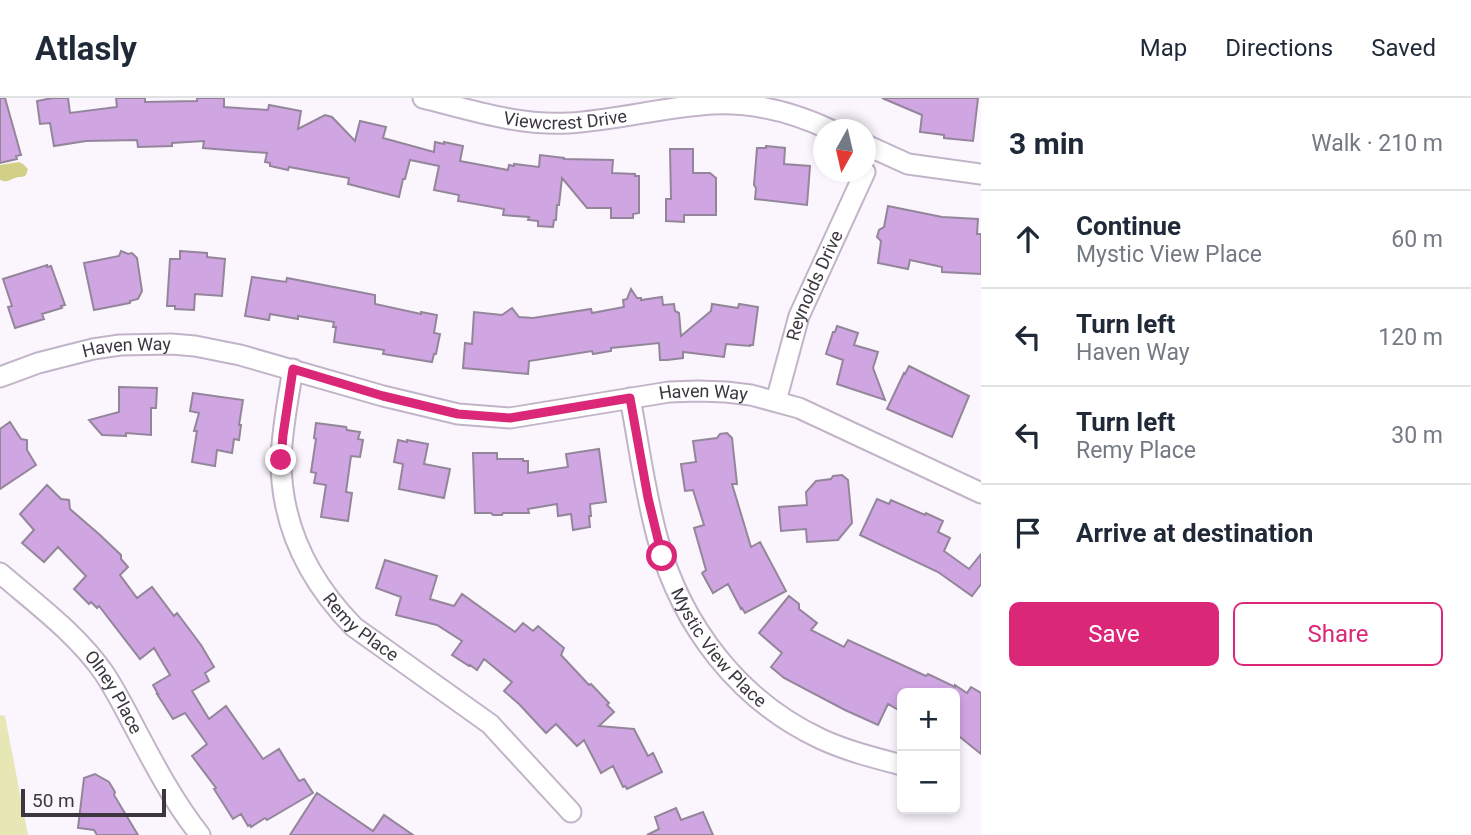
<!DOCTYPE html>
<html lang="en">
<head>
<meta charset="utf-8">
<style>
  :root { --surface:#fff; --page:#f6f6f7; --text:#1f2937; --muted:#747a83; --line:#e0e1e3; --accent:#db2777 }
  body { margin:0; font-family:Roboto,sans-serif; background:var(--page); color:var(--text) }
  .controls { position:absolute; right:21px; bottom:21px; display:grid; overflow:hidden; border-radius:10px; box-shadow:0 4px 10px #0003 }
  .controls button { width:63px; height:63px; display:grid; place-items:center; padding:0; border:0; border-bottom:2px solid var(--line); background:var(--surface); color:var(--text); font:35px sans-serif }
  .compass { position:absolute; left:813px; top:21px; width:63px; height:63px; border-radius:50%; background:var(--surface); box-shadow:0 4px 10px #0003; rotate:188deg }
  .scale { position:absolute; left:21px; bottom:18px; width:145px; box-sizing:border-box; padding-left:7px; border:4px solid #3c373f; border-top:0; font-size:19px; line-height:24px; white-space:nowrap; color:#3c373f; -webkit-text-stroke:5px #fbf5fe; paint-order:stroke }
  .stop { position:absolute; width:21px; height:21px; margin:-16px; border:5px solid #db2777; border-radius:50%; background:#fff }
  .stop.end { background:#db2777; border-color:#fff; box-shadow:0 2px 7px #0008 }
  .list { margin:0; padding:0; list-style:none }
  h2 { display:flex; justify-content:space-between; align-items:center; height:91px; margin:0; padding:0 28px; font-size:30px }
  h2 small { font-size:23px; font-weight:400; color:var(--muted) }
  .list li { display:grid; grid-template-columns:46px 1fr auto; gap:21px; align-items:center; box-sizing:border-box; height:98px; padding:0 28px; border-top:2px solid var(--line) }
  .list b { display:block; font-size:26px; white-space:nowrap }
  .list p { margin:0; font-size:23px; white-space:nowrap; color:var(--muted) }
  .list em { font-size:23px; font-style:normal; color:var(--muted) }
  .actions { display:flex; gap:14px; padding:21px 28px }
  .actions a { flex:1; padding:16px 0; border:2px solid var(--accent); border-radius:10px; text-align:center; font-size:24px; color:var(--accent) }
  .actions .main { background:var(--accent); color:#fff }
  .icon { flex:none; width:38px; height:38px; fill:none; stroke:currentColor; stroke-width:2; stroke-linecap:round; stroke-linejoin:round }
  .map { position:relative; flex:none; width:981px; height:737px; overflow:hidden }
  header { display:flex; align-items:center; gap:42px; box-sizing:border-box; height:98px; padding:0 35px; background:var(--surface); border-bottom:2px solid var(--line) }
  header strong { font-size:33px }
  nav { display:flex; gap:38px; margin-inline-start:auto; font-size:24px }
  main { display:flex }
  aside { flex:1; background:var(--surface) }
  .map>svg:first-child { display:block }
</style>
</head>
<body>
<header>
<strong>Atlasly</strong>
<nav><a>Map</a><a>Directions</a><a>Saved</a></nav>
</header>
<main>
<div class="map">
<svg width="981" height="737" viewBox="0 0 981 737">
  <rect width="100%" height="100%" fill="#fbf5fe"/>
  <path fill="#e7e7b6" d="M0,617L5,618L28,737H0Z"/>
  <path fill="#d1d086" d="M19,64L23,66L28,71L26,77C22,80 19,78 15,80C9,82 7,85 0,82V67Z"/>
  <path fill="#cfa5e2" stroke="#94869a" stroke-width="2" d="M0,0H5L21,57L16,58L17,61L0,65Z
    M53,0H68L70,15L117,9L116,0H145V4L197,3V0H224V9L268,12L269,7L301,13L298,31L325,17L332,19L355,43L360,23L386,29L383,40L434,54L435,44L444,46V44L463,48L460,63L508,72L509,67L514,68V66L539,69L540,57L564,60V61L613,62L612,75L635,76V78H639V115L633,116V120H611V110H587L562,80L559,107H557L556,122H554L553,129L538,128V123L528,122L529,119L503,117L504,111L458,103L459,97L434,92L439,68L410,62L405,81H403L399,99L348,86L349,80L289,69L288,72L270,68V65L265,64L267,55L203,50L204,43L172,45V48L138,49L137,42L86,43L54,48L50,25L40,26L37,3Z
    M882,0H978L973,43L944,40V37L920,34L922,17Z
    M766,48L785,50L784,66L810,68L807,107L755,101L756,90L754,87L757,50H766Z
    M670,51H693V75H710L716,80V117H684V124L666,123V101H671Z
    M888,108L942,119L978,121L977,136H981V176L942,174V169L910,162L908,171L878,165L881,143L877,139L879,132L884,129Z
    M121,153L128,156L132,155L137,160L142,193L138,201L130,203V205L94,212L84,165L119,158Z
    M180,153L207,155V159L225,161L222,198L195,196L194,212L175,211V208H167L170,161H180Z
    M47,167V169L51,168L65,207L61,208L62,210L42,216L44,221L15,230L8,209L12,208L3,181Z
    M252,179L286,184L287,180L344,191L375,197V206L421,216V214L437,217L434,235L440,236L436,256H434L432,264L383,256L384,252L334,244L336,229H333L334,224L298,218V221L270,216L269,222L245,218Z
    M631,191L637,200H641V202L662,199L663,207L674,206L675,213L679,215L681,238L711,213L712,206L738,210L739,206L758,209L753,247H750V248L726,246L724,259L683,254V260L667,262H660L659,245L611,250V253L593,256L592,253L529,263L528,276L463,270L465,245L472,246L474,214L502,217L512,210L519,219L533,220L591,211L592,215L624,209L623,202L627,201Z
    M837,228L858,235L854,247L878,254L873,270L885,302L837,286L843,262L826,256L833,234H835Z
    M909,268L969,298L952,339L887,311L904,275L905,276Z
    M119,289L157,290L156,310H151V337L126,335V338L102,337L89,322L119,314Z
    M193,295L243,302L239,327H241L239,342L234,341L232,355L217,352L215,368L192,364L197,333H194L199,315L190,313Z
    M10,324L21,341L27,342V352L36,367L0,391V331Z
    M316,325L346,329L347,332L360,334L358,341L363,342L360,359L351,358L346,394L352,395L348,423L321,419L326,387L314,385L316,375L311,374L316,341L314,340Z
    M727,335L732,340L737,386H732L751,449L760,444L786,493L745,515L742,510L741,511L728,486L713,495L702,475L706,472L694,430L704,427L693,392L685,393L681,366L696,364L693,343L717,340L720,336Z
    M398,342L407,344V342L428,346L424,366L450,371L444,400L399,391L403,366L394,364Z
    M599,351L606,404L590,406L591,418H589L590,429L573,432L571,416L558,418L557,406L528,411L529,415H503L502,417H493L491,415H475L473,355H497V361H523V363H528V375L568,369L566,356Z
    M842,377L848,382L852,425L838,442L807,444L806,431L781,433L779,409L807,407L806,394L816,383L831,381L833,378Z
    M47,387L61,401L69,402L70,411L100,437L121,457V461L128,469L120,477L137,500L152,489L174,518L177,515L201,547L214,569L205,575L209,583L192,593L209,621L226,608L263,661L279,651L299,683L304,681L313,695L267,722L265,720L251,729L250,727L248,728L241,716L233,721L214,691L216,690L192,658L207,646L185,615L173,621L157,596H158L153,587L170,577L154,550L140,561L99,508L97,510L91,504L89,506L74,491L86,478L58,449L44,464L22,445L34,432L20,416Z
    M877,401L889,406L891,402L925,417L926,415L943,423L938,434L950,440L944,453L969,471L981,456V486L972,498L938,474L860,437Z
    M385,462L437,478L430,501L454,508L462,496L515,534L523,525L533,533L538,528L564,550L561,557L589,587L591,586L609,605L607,607L614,614L599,628L634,631L648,658L653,655L662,674L627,691L625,688L623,689L613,668L601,675L584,642L577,648L556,626L546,635L519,606L504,593L512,584L484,561L477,572L470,567L469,568L452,557L462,543L437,527L396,517L401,499L376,490Z
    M789,498L799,506V511L817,525L811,532L844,549L848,542L926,578L928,576L955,589V587L967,595L971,589L981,595V656L955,635V595H902V614L888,606L878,627L845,612L784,580L771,569L782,555L759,535Z
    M95,676L109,684L115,694L114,697L138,737H97L94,732L78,730L84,680Z
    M317,695L373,733L384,717L413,737H290Z
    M676,710L681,722L703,714L713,737H647L659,731L655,719Z"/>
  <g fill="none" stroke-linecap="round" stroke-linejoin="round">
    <defs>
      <g id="minor">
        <path id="s1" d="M423,0C471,12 519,28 569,25C617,22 664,9 712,6C754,4 793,14 831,32"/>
        <path d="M866,47L908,66L981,76"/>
        <path id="s2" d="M293,271C288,301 282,331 281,362C281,427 309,483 354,529L490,626L571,714"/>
        <path id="s3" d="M0,279L38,265L93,251L120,247L171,246L195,248L240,257L383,298L458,316L510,320L669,294L698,293L726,294L751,297L799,310L981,395"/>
        <path id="s4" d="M630,300C639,347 645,396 658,442C682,528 739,603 821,641C847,653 875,660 902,667"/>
        <path id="s5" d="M776,303L799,218L865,74"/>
        <path id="s6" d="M0,475C36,506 77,536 104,575C116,593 126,613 136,632C155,668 174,704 200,737"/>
      </g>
    </defs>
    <use href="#minor" stroke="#c2b4c8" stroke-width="23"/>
    <use href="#minor" stroke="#fff" stroke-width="19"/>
  </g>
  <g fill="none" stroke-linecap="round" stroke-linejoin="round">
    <path stroke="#db2777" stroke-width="9" d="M281,362L283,337L293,271L383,298L458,316L510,320L630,300L648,400L662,458"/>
  </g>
  <g text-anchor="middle" stroke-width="6" stroke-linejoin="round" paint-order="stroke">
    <g font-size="18" fill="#3c373f" stroke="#fbf5fe">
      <text dy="6" stroke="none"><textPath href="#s1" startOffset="145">Viewcrest Drive</textPath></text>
      <text dy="6" stroke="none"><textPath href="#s5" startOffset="122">Reynolds Drive</textPath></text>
      <text dy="6" stroke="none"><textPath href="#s3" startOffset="131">Haven Way</textPath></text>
      <text dy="6" stroke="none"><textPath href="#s3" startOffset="719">Haven Way</textPath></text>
      <text dy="6" stroke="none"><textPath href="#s2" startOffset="284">Remy Place</textPath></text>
      <text dy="6" stroke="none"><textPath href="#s4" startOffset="270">Mystic View Place</textPath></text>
      <text dy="6" stroke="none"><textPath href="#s6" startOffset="166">Olney Place</textPath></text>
    </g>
  </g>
</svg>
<div class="controls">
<button>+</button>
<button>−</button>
</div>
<svg class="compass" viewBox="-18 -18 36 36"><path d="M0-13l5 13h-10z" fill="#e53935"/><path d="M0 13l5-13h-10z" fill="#747a83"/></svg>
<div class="scale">50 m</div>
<div class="stop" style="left:662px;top:458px"></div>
<div class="stop end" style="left:281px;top:362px"></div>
</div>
<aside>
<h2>3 min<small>Walk · 210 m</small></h2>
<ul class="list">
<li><svg class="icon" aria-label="ahead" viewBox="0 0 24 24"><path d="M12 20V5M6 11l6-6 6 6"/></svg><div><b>Continue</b><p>Mystic View Place</p></div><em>60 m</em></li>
<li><svg class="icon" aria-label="left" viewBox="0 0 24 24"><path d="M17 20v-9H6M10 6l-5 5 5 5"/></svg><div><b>Turn left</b><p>Haven Way</p></div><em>120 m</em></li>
<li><svg class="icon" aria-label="left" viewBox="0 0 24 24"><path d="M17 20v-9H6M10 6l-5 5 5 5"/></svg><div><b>Turn left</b><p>Remy Place</p></div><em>30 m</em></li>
<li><svg class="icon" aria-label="arrive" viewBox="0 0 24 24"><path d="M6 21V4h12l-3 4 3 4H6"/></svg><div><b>Arrive at destination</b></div></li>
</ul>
<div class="actions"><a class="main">Save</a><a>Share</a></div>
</aside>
</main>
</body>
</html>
